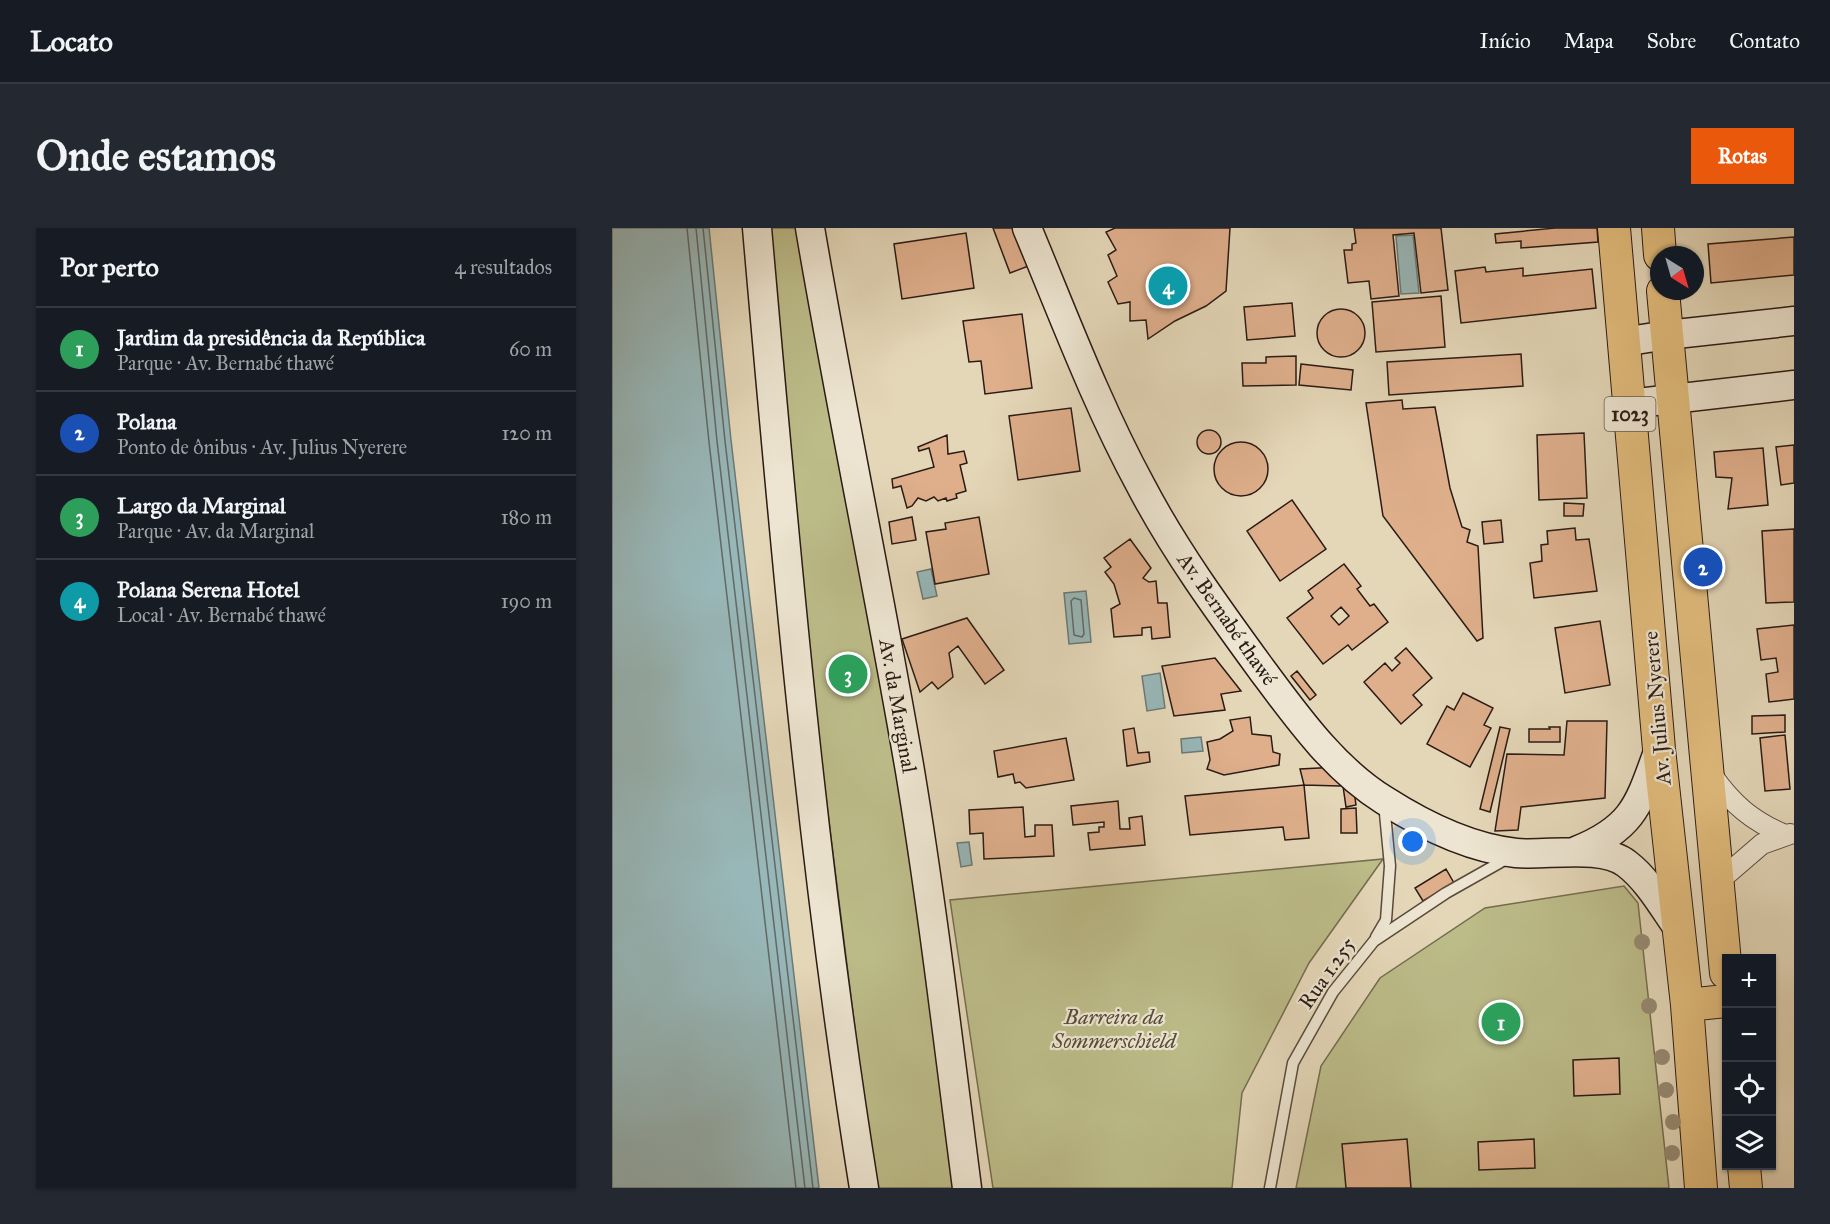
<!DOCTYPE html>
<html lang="pt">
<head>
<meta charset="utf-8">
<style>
  :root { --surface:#171b24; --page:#242831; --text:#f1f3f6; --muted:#9ea1a6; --line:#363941; --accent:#ea580c }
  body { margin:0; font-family:"IM FELL Great Primer",serif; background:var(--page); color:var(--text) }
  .controls { position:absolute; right:18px; bottom:18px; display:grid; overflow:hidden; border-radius:0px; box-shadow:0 2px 4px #0004 }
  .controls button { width:54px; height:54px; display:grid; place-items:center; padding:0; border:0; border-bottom:2px solid var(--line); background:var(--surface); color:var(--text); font:30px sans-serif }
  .compass { position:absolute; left:1038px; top:18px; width:54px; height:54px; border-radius:50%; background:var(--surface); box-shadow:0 2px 4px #0004; rotate:143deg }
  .you { position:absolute; left:801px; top:614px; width:21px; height:21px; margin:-15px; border:4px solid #fff; border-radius:50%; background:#1a73e8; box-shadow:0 0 0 9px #1a73e833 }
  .badge { display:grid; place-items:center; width:39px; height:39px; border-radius:50%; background:var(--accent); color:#fff; font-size:20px; font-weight:700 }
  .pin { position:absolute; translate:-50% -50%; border:3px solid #fff; box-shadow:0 2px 6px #0006 }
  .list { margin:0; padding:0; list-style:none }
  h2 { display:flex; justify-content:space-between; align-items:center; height:78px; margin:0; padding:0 24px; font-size:26px }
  h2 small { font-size:20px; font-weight:400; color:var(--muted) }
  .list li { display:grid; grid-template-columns:39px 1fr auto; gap:18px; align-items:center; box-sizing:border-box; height:84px; padding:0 24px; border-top:2px solid var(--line) }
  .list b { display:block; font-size:22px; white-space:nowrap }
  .list p { margin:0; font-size:20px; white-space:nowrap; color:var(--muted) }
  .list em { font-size:20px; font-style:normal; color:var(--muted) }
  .icon { flex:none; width:33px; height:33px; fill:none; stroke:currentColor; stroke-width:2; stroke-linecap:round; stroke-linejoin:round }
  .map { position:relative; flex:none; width:1182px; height:960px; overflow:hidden; border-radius:0px }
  header { display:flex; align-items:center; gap:36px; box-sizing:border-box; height:84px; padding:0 30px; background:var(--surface); border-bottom:2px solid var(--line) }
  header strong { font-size:28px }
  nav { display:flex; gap:33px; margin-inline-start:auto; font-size:21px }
  .intro { display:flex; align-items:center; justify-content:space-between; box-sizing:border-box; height:144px; padding:0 36px }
  h1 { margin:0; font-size:42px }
  .button { padding:15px 27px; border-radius:0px; background:var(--accent); color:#fff; font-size:21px; font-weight:700 }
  main { display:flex; gap:36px; padding:0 36px }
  aside { flex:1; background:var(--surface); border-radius:0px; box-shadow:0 2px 4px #0004 }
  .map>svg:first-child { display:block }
</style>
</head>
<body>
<header>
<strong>Locato</strong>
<nav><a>Início</a><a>Mapa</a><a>Sobre</a><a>Contato</a></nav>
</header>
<div class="intro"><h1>Onde estamos</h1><a class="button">Rotas</a></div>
<main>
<aside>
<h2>Por perto<small>4 resultados</small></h2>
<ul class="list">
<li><span class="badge" style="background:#2e9e5b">1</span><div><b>Jardim da presidência da República</b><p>Parque · Av. Bernabé thawé</p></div><em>60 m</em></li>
<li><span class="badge" style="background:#1a4fb4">2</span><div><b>Polana</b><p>Ponto de ônibus · Av. Julius Nyerere</p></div><em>120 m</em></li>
<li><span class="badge" style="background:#2e9e5b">3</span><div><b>Largo da Marginal</b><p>Parque · Av. da Marginal</p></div><em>180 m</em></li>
<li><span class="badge" style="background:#0f9aa8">4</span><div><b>Polana Serena Hotel</b><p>Local · Av. Bernabé thawé</p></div><em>190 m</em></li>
</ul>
</aside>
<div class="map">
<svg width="1182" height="960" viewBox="0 0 1182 960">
  <rect width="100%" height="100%" fill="#e4d7b8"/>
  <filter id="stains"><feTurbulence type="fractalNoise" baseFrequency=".00333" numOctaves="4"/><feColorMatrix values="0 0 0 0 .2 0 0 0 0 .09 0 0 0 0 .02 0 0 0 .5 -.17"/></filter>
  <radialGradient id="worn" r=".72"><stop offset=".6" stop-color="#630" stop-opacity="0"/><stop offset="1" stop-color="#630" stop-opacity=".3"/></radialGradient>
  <path fill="#bcbc89" stroke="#746c4f" stroke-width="1.5" d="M154,0H188L283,503L342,960H263L190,378Z
    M771,631L697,735L630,865L620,960H381L338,672Z
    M1012,658L1026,675L1057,960H684L709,838L768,750L873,680Z"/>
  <path fill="#98b7b8" stroke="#6c7977" stroke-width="1.5" d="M0,0H97L119,212L207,960H0Z
    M801,7L807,65L789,66L784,8Z
    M319,341L325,368L311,371L305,344Z
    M474,363L479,414L457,416L452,365Z
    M548,445L553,480L535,483L530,448Z
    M589,509L591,523L570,525L569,511Z
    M357,614L360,637L349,639L345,615Z"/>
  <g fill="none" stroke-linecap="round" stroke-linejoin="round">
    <path stroke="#626966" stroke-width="1.5" d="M75,0L97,214L184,960
      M84,0L105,213L193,960
      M91,0L113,213L201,960
      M462,370L469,372L472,406L470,409L462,407L459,373Z"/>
  </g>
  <path fill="#dfaf8c" stroke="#2b1b15" stroke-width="1.5" fill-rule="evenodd" d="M381,0H406L419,37L398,45Z
    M503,0H618L614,63L594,78L563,93L536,111L534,92L518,93V74L506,76L496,54L505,48L496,27L504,22L494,4Z
    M742,0H829L836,62L809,65L802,5L781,7L787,68L759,71L757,53L736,55L732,22H740V16L744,15Z
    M943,0H985L986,14L909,20V13L884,15L883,6Z
    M354,5L362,60L290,71L282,16Z
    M1182,9V47L1099,55L1096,16Z
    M873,39L874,44L911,40V48L980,41L984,80L849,95L843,43Z
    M829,68L833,119L764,124L760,74Z
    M680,75L683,108L635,112L632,79Z
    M705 105a24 24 0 1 1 48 0a24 24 0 1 1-48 0Z
    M410,86L420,160L373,166L369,133L357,134L351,93Z
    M909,126L911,158L777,167L775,134Z
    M684,128V157L631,158L630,135H654V129Z
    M689,136L741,142L739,162L687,157Z
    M790,172L791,181L823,179L838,260L850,299L858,302L855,314L866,318L871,410L865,413L771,288L754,175Z
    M459,180L468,243L406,252L397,188Z
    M585 214a12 12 0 1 1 24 0a12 12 0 1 1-24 0Z
    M972,205L975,270L927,272L925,207Z
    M335,207L336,226L352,223L355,235L348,237L354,263L344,266L345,270L335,273L334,270L326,273L322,269L314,273L306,270L300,278L295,280L289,258L281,260L280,251L322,239L317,220L307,223L306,219Z
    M602 241a27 27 0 1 1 54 0a27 27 0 1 1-54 0Z
    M1182,217V255L1169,257L1164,219Z
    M1151,220L1156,277L1116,281L1120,250L1104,249L1102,224Z
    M680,272L714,321L668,353L635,303Z
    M952,275L972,276L971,288H952Z
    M300,289L304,312L280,316L277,294Z
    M367,289L377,346L323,356L314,304L334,301L333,295Z
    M889,292L891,314L872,316L870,294Z
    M963,300L964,312L977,311L985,363L922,370L918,335L930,333L929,317L936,316L935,303Z
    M1182,301V374L1154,375L1150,303Z
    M518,311L539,340L531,350L537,354L544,353L546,375H555L558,409L540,411L539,399L530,400V407L502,409L499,381L508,376L502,356L493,344L499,339L492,330Z
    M732,336L749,358L745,361L758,378L762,376L776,394L740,422L736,417L711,436L675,390L701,370L696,363ZM729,379L737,388L727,397L719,388Z
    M355,390L392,442L373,456L346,418L337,425L341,449L326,461L320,454L308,464L290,411Z
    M988,393L998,457L953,465L943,400Z
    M1182,397V471L1157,474L1154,446L1166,444L1164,430L1149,432L1145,401Z
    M794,420L820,450L801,467L810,477L789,496L752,454L773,435L780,443L788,435L783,430Z
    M603,430L629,463L609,466L613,482L562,488L550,438Z
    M685,443L704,467L698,472L679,448Z
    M851,465L881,480L872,497L879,500L858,539L815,516L835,478L842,482Z
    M1173,487V504L1140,506V488Z
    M638,489L640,506L659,508L661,524L668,526L667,537L612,547L595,541L598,532L595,514L608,511L621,503L618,492Z
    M955,493H995L993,570L909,579L906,602L883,603L895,526L952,527Z
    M888,499L898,501L878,584L868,581Z
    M937,499H948V514H917V501H938Z
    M522,500L526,525L537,524L538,534L515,538L511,502Z
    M1173,507L1178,561L1153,563L1148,510Z
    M454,510L462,552L414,560L408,554L403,555L401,546L386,549L382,523Z
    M727,539L728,558L692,557L688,541Z
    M741,556L744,577L734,579L731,558Z
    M692,557L697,610L673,612L671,599L578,607L573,568Z
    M506,573L508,601H518L517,590L530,588L533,617L478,622L476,605L487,604V599H492V594L461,597L459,578Z
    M411,579L413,609L423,608V597H440L442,628L372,631L371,605L358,606L357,582Z
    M744,580L745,605H729V581Z
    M834,641L842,655L811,673L803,660Z
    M1007,830L1008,866L962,868L961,832Z
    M795,911L799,960H734L730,916Z
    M922,911L923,940L867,942L866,914Z"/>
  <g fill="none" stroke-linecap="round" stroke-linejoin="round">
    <defs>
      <path id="lane" d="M764,709L774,692L778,638L772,575
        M658,960L681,835L721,764L762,713L834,665L896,630"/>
      <path id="street" d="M1100,547C1120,576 1140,593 1173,607
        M1107,653L1150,616L1178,606"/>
      <path id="secondary" d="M145,0C173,321 201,642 252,960
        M198,0C229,182 267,362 298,543C321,682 337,821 355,960
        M415,0C451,86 484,175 529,258C563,323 607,383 650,442C685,489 722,541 772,572C811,597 858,620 904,625C935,628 990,616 1015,636C1036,652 1051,679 1066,700
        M1011,114L1055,107L1182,93
        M1017,176L1182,157
        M964,623C1022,600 1027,576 1047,521"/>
      <path id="primary" d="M1002,0L1047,521L1075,777L1089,960
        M1046,0L1048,27
        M1051,63L1114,745
        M1075,777L1114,773
        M1132,938L1134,960"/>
    </defs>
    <use href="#lane" stroke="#594a3e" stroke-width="13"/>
    <use href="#street" stroke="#594a3e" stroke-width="22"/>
    <use href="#secondary" stroke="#2b1b15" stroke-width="31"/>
    <use href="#primary" stroke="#2b1b15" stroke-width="34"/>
    <use href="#lane" stroke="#ede5d1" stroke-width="10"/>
    <use href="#street" stroke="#ede5d1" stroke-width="20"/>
    <use href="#secondary" stroke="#ede5d1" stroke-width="28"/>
    <use href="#primary" stroke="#e2bc7c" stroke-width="32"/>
  </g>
  <g fill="#968a72">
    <circle cx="1030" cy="714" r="8"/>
    <circle cx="1037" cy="778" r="8"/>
    <circle cx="1050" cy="829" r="8"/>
    <circle cx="1054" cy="862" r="8"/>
    <circle cx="1061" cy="894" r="8"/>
    <circle cx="1060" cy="925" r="8"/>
  </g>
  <g text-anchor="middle" stroke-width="4.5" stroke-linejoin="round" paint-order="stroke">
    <rect fill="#ede5d1" stroke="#65584d" stroke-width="1.5" x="992.5" y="169" width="51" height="34" rx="4.5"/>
    <g font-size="20" font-weight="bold" fill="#2b1b15">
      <text x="1018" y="193">1023</text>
    </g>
    <g font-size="21" fill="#2b1b15" stroke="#ede5d1">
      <text transform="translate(615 391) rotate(55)" y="7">Av. Bernabé thawé</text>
      <text transform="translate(286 478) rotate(80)" y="7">Av. da Marginal</text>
      <text transform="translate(1045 480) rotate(-95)" y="7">Av. Julius Nyerere</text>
      <text transform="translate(715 745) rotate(-55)" y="7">Rua 1.255</text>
    </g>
    <g font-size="21" font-style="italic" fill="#564b38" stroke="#ede5d1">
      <text x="502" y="796">Barreira da<tspan x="502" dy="24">Sommerschield</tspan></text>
    </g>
  </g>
  <rect width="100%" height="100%" filter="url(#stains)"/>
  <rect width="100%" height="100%" fill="url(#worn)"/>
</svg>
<div class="controls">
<button>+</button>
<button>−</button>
<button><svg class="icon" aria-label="locate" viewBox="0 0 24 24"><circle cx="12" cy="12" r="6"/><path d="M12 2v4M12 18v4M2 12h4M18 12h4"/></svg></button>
<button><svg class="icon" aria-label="layers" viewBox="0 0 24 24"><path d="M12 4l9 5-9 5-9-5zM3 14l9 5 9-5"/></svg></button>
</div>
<svg class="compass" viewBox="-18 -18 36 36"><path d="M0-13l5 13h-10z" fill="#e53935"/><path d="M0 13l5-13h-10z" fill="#9ea1a6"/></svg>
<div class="you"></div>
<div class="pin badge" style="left:889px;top:794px;background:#2e9e5b">1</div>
<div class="pin badge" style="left:1091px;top:339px;background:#1a4fb4">2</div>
<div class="pin badge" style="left:236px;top:446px;background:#2e9e5b">3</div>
<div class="pin badge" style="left:556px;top:58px;background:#0f9aa8">4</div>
</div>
</main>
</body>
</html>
